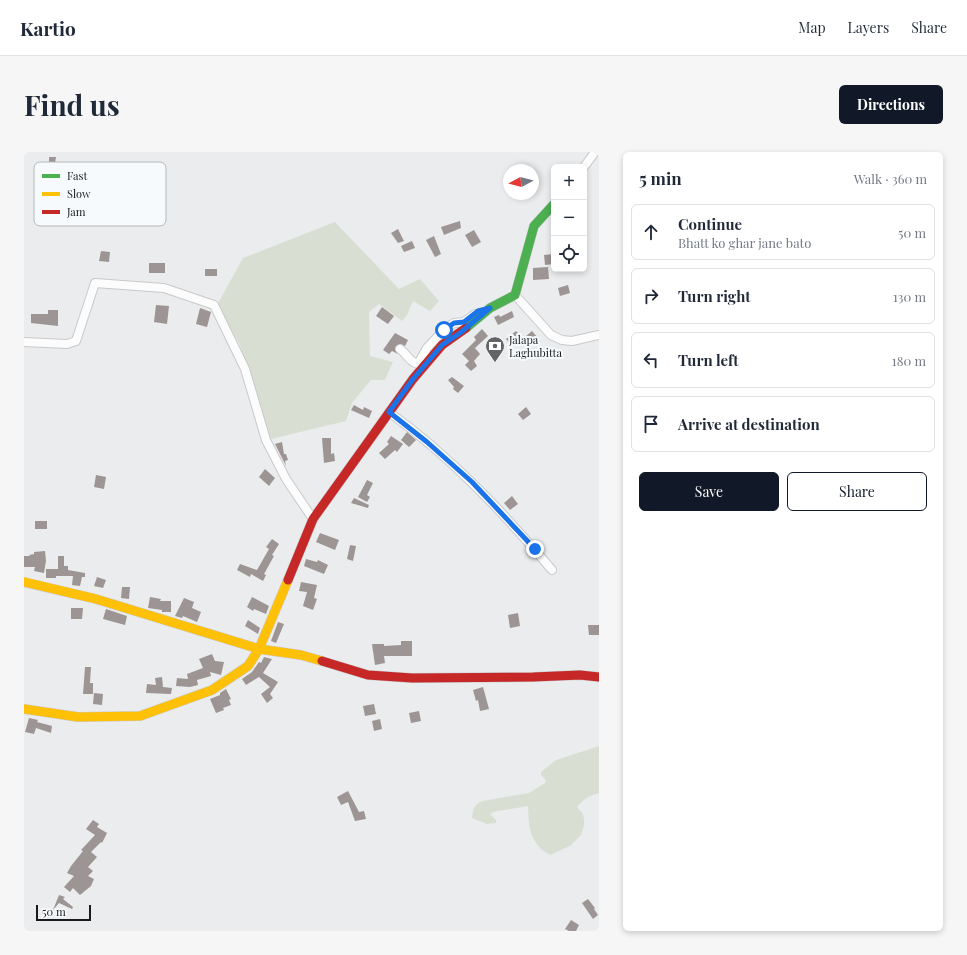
<!DOCTYPE html>
<html lang="en">
<head>
<meta charset="utf-8">
<style>
  :root { --surface:#fff; --page:#f6f6f7; --text:#1f2937; --muted:#747a83; --line:#e0e1e3; --accent:#111827 }
  body { margin:0; font-family:"Playfair Display",serif; background:var(--page); color:var(--text) }
  .controls { position:absolute; right:12px; top:12px; display:grid; overflow:hidden; border-radius:6px; box-shadow:0 2px 6px #0003 }
  .controls button { width:36px; height:36px; display:grid; place-items:center; padding:0; border:0; border-bottom:1px solid var(--line); background:var(--surface); color:var(--text); font:20px sans-serif }
  .compass { position:absolute; left:479px; top:12px; width:36px; height:36px; border-radius:50%; background:var(--surface); box-shadow:0 2px 6px #0003; rotate:263deg }
  .scale { position:absolute; left:12px; bottom:10px; width:55px; box-sizing:border-box; padding-left:4px; border:2px solid #191a1b; border-top:0; font-size:11px; line-height:14px; white-space:nowrap; color:#191a1b; -webkit-text-stroke:3px #f7fafc; paint-order:stroke }
  .stop { position:absolute; width:12px; height:12px; margin:-9px; border:3px solid #1a73e8; border-radius:50%; background:#fff }
  .stop.end { background:#1a73e8; border-color:#fff; box-shadow:0 1px 4px #0008 }
  .list { margin:0; padding:0; list-style:none }
  h2 { display:flex; justify-content:space-between; align-items:center; height:52px; margin:0; padding:0 16px; font-size:17px }
  h2 small { font-size:13px; font-weight:400; color:var(--muted) }
  .list li { display:grid; grid-template-columns:26px 1fr auto; gap:12px; align-items:center; box-sizing:border-box; height:56px; margin:0 8px 8px; padding:0 8px; border:1px solid var(--line); border-radius:6px }
  .list b { display:block; font-size:15px; white-space:nowrap }
  .list p { margin:0; font-size:13px; white-space:nowrap; color:var(--muted) }
  .list em { font-size:13px; font-style:normal; color:var(--muted) }
  .actions { display:flex; gap:8px; padding:12px 16px }
  .actions a { flex:1; padding:9px 0; border:1px solid var(--accent); border-radius:6px; text-align:center; font-size:14px; color:var(--accent) }
  .actions .main { background:var(--accent); color:#fff }
  .icon { flex:none; width:22px; height:22px; fill:none; stroke:currentColor; stroke-width:2; stroke-linecap:round; stroke-linejoin:round }
  .map { position:relative; flex:none; width:575px; height:779px; overflow:hidden; border-radius:6px }
  header { display:flex; align-items:center; gap:24px; box-sizing:border-box; height:56px; padding:0 20px; background:var(--surface); border-bottom:1px solid var(--line) }
  header strong { font-size:19px }
  nav { display:flex; gap:22px; margin-inline-start:auto; font-size:14px }
  .intro { display:flex; align-items:center; justify-content:space-between; box-sizing:border-box; height:96px; padding:0 24px }
  h1 { margin:0; font-size:28px }
  .button { padding:10px 18px; border-radius:6px; background:var(--accent); color:#fff; font-size:14px; font-weight:700 }
  main { display:flex; gap:24px; padding:0 24px }
  aside { flex:1; background:var(--surface); border-radius:6px; box-shadow:0 2px 6px #0003 }
  .map>svg:first-child { display:block }
</style>
</head>
<body>
<header>
<strong>Kartio</strong>
<nav><a>Map</a><a>Layers</a><a>Share</a></nav>
</header>
<div class="intro"><h1>Find us</h1><a class="button">Directions</a></div>
<main>
<div class="map">
<svg width="575" height="779" viewBox="0 0 575 779">
  <rect width="100%" height="100%" fill="#ebecee"/>
  <path fill="#d8dfd2" d="M311,70L375,137L396,127L415,149L406,159L389,149L383,163L378,169L355,152L345,160L346,204L369,210L361,228H347L328,251L322,269L247,287L216,193L193,153L219,106Z
    M575,594V641C565,644 560,646 553,655L559,662L560,667V673L557,683L546,694L526,703C524,701 521,700 518,698C504,683 505,673 504,654L469,660L466,662L472,668V671L463,672L448,666C449,657 450,653 458,649L505,641L521,631L522,628L517,623V620L532,608Z"/>
  <path fill="#9c9593" d="M25,5H32L31,12H33L32,27L17,26L19,11L25,12Z
    M436,69L437,76L420,83L417,75Z
    M374,77L380,89L374,91L367,81Z
    M450,78L457,90L448,95L441,83Z
    M410,84L417,102L411,105L402,88Z
    M388,89L391,96L380,100L377,94Z
    M77,99L86,100L85,110L75,109Z
    M530,102V112L521,113L520,103Z
    M125,111H141V121H125Z
    M524,115L525,127L509,128V116Z
    M181,117H193V124H181Z
    M544,133L546,141L536,144L534,136Z
    M132,153L145,154L143,172L130,170Z
    M358,155L370,164L364,172L352,164Z
    M176,156L187,160L183,175L172,172Z
    M24,158H34V174L7,171V162H24Z
    M488,159L490,165L474,173L470,165L475,163L476,165Z
    M458,177L464,184L451,196L456,202L450,209L453,214L447,219L441,213L445,209L438,202L452,188L450,185Z
    M492,179L497,184L487,193L482,187Z
    M508,179L514,186L507,192L501,185Z
    M371,181L384,188L381,194L377,192L372,194L371,198L374,202L368,199L365,202L359,198Z
    M428,225L440,234L434,241L429,237L430,235L424,228Z
    M330,253L339,258L340,255L348,259L345,266L327,258Z
    M502,255L507,262L499,268L494,262Z
    M383,280L392,288L385,295L377,288Z
    M367,284L379,292L373,300L371,298L361,307L355,301L365,292L363,290Z
    M298,286H307V302L310,301L311,309L300,311Z
    M258,290L260,302H262L264,308L261,309L262,314L251,292Z
    M241,317L251,326L245,334L235,325Z
    M72,323L82,325L80,337L70,335Z
    M343,328L349,331L343,343L346,345L343,350L334,345Z
    M488,344L494,352L486,358L480,351Z
    M330,346L345,353L344,356L327,351Z
    M11,369H23V377H11Z
    M296,381L315,388L311,398L292,390Z
    M248,387L255,392L248,403L250,404L240,422L242,423L239,429L227,422L226,425L213,418L216,412L233,418L245,397L242,395Z
    M326,393L332,394L329,409L323,407Z
    M21,399L22,409L20,421L10,419L11,415H0V404H6L5,403L10,402V400Z
    M34,404H40V414H44V418L61,421V425H58L56,434L48,433L49,424H32V426H22V417H34Z
    M282,407L293,410L294,408L304,413L300,422L280,414Z
    M73,425L82,428L79,436L70,434Z
    M277,430L293,433L290,446L293,447L289,458L279,454L283,440L275,439Z
    M98,435H106L105,447L97,446Z
    M126,445L137,447L136,449H147V460H138V458L124,456Z
    M228,445L245,454L242,462L230,457L229,459L223,455Z
    M160,446L170,450L168,456L177,460L173,470L159,464L158,466L151,464Z
    M47,456H59L58,467H47Z
    M82,457L103,464L101,473L79,467Z
    M494,461L496,474L486,476L484,463Z
    M224,468L236,476L234,482L221,474Z
    M254,470L260,472L252,491L247,489Z
    M564,473H575V483H565Z
    M377,489H388V504H360L361,511L351,513L348,492H360V494L377,493Z
    M188,502L191,509L200,510L197,523L186,520L187,524L173,528L174,533L166,535L152,534L153,526L164,527L163,522L179,516L175,507Z
    M240,505L248,507L239,521L254,530L246,542L249,546L243,551L237,542L246,535L235,525L222,533L218,527L228,520L235,510L237,511Z
    M61,515H67L66,531H69V542H59Z
    M138,525L139,535L148,536L147,542L122,541L123,532L132,533L131,526Z
    M459,535L465,557L456,559L454,548L452,549L449,538Z
    M202,537L207,547L205,548L207,553L199,556L200,558L192,561L186,547L196,543V541Z
    M70,541L79,542L78,553L69,552Z
    M350,552L352,562L341,564L339,554Z
    M395,559L397,569L387,571L385,561Z
    M5,566L14,568L13,570L28,574L27,581L12,576L10,582L1,580Z
    M356,567L358,577L350,579L348,569Z
    M324,639L335,660L340,659L342,667L331,669L324,650L317,653L313,645Z
    M69,668L75,672L73,675L83,681L78,691L77,690L67,700L73,705L64,715L69,719L64,724L70,727L67,734L56,743L49,736L46,740L40,735L50,724L43,721L47,714L59,699L57,698L71,683L62,677Z
    M35,743L41,745L39,747L49,755L48,757L35,751L29,758Z
    M564,747L571,756L570,757L574,763L569,767L558,751Z
    M547,768L555,773L552,779H545L541,777Z"/>
  <g fill="none" stroke-linecap="round" stroke-linejoin="round">
    <defs>
      <path id="street" d="M560,15L571,0
        M491,143L527,183L538,188L548,189L575,183
        M0,190L43,192L52,189L71,131L140,136L190,153L221,217L242,288L262,327L289,367
        M376,197C384,203 384,209 394,212L403,196L420,178L430,171L440,170L451,162
        M365,260C427,305 479,360 528,418"/>
      <path id="fast" d="M442,176L466,156L491,143L510,74L530,52"/>
      <path id="slow" d="M0,430L72,447L235,497L277,503L298,509
        M0,557L54,565L116,564L188,538L224,514L235,497L264,428"/>
      <path id="jam" d="M264,428L289,367L389,227L418,193L442,176
        M298,509L344,523L388,526L509,525L556,523L575,525"/>
    </defs>
    <use href="#street" stroke="#c8c9cb" stroke-width="10"/>
    <use href="#fast" stroke="#c8c9cb" stroke-width="10"/>
    <use href="#slow" stroke="#c8c9cb" stroke-width="10"/>
    <use href="#jam" stroke="#c8c9cb" stroke-width="10"/>
    <use href="#street" stroke="#fcfcfc" stroke-width="8"/>
    <use href="#fast" stroke="#4caf50" stroke-width="9"/>
    <use href="#slow" stroke="#ffc107" stroke-width="9"/>
    <use href="#jam" stroke="#c62828" stroke-width="9"/>
  </g>
  <g fill="none" stroke-linecap="round" stroke-linejoin="round">
    <path stroke="#1a73e8" stroke-width="5" d="M420,178L430,171L440,170L454,159L466,156L436,181L418,193L389,227L365,260L403,290L448,330L511,397"/>
  </g>
  <defs>
    <symbol id="bank-pin" viewBox="-11 -11 22 30"><path d="M0 17L-7.5 6A9.5 9.5 0 1 1 7.5 6Z" fill="#626465" stroke="#f7fafc"/><path d="M-6-4H6V4H-6ZM0-2.3a2.3 2.3 0 1 0 0 4.6a2.3 2.3 0 1 0 0-4.6Z" fill="#fff"/></symbol>
  </defs>
  <g fill-rule="evenodd">
    <use href="#bank-pin" x="460" y="183" width="22" height="30"/>
  </g>
  <g text-anchor="middle" stroke-width="4" stroke-linejoin="round" paint-order="stroke">
    <g font-size="11" fill="#191a1b" stroke="#f7fafc" text-anchor="start">
      <text x="485" y="192">Jalapa<tspan x="485" dy="13">Laghubitta</tspan></text>
    </g>
  </g>
  <rect x="10" y="10" width="132" height="64" rx="6" fill="#f7fafc" stroke="#b4b7b8" stroke-width="1"/>
  <rect x="18" y="22" width="18" height="4" fill="#4caf50"/>
  <rect x="18" y="40" width="18" height="4" fill="#ffc107"/>
  <rect x="18" y="58" width="18" height="4" fill="#c62828"/>
  <g font-size="11" fill="#191a1b">
    <text x="43" y="28">Fast</text>
    <text x="43" y="46">Slow</text>
    <text x="43" y="64">Jam</text>
  </g>
</svg>
<div class="controls">
<button>+</button>
<button>−</button>
<button><svg class="icon" aria-label="locate" viewBox="0 0 24 24"><circle cx="12" cy="12" r="6"/><path d="M12 2v4M12 18v4M2 12h4M18 12h4"/></svg></button>
</div>
<svg class="compass" viewBox="-18 -18 36 36"><path d="M0-13l5 13h-10z" fill="#e53935"/><path d="M0 13l5-13h-10z" fill="#747a83"/></svg>
<div class="scale">50 m</div>
<div class="stop" style="left:420px;top:178px"></div>
<div class="stop end" style="left:511px;top:397px"></div>
</div>
<aside>
<h2>5 min<small>Walk · 360 m</small></h2>
<ul class="list">
<li><svg class="icon" aria-label="ahead" viewBox="0 0 24 24"><path d="M12 20V5M6 11l6-6 6 6"/></svg><div><b>Continue</b><p>Bhatt ko ghar jane bato</p></div><em>50 m</em></li>
<li><svg class="icon" aria-label="right" viewBox="0 0 24 24"><path d="M7 20v-9h11M14 6l5 5-5 5"/></svg><div><b>Turn right</b></div><em>130 m</em></li>
<li><svg class="icon" aria-label="left" viewBox="0 0 24 24"><path d="M17 20v-9H6M10 6l-5 5 5 5"/></svg><div><b>Turn left</b></div><em>180 m</em></li>
<li><svg class="icon" aria-label="arrive" viewBox="0 0 24 24"><path d="M6 21V4h12l-3 4 3 4H6"/></svg><div><b>Arrive at destination</b></div></li>
</ul>
<div class="actions"><a class="main">Save</a><a>Share</a></div>
</aside>
</main>
</body>
</html>
